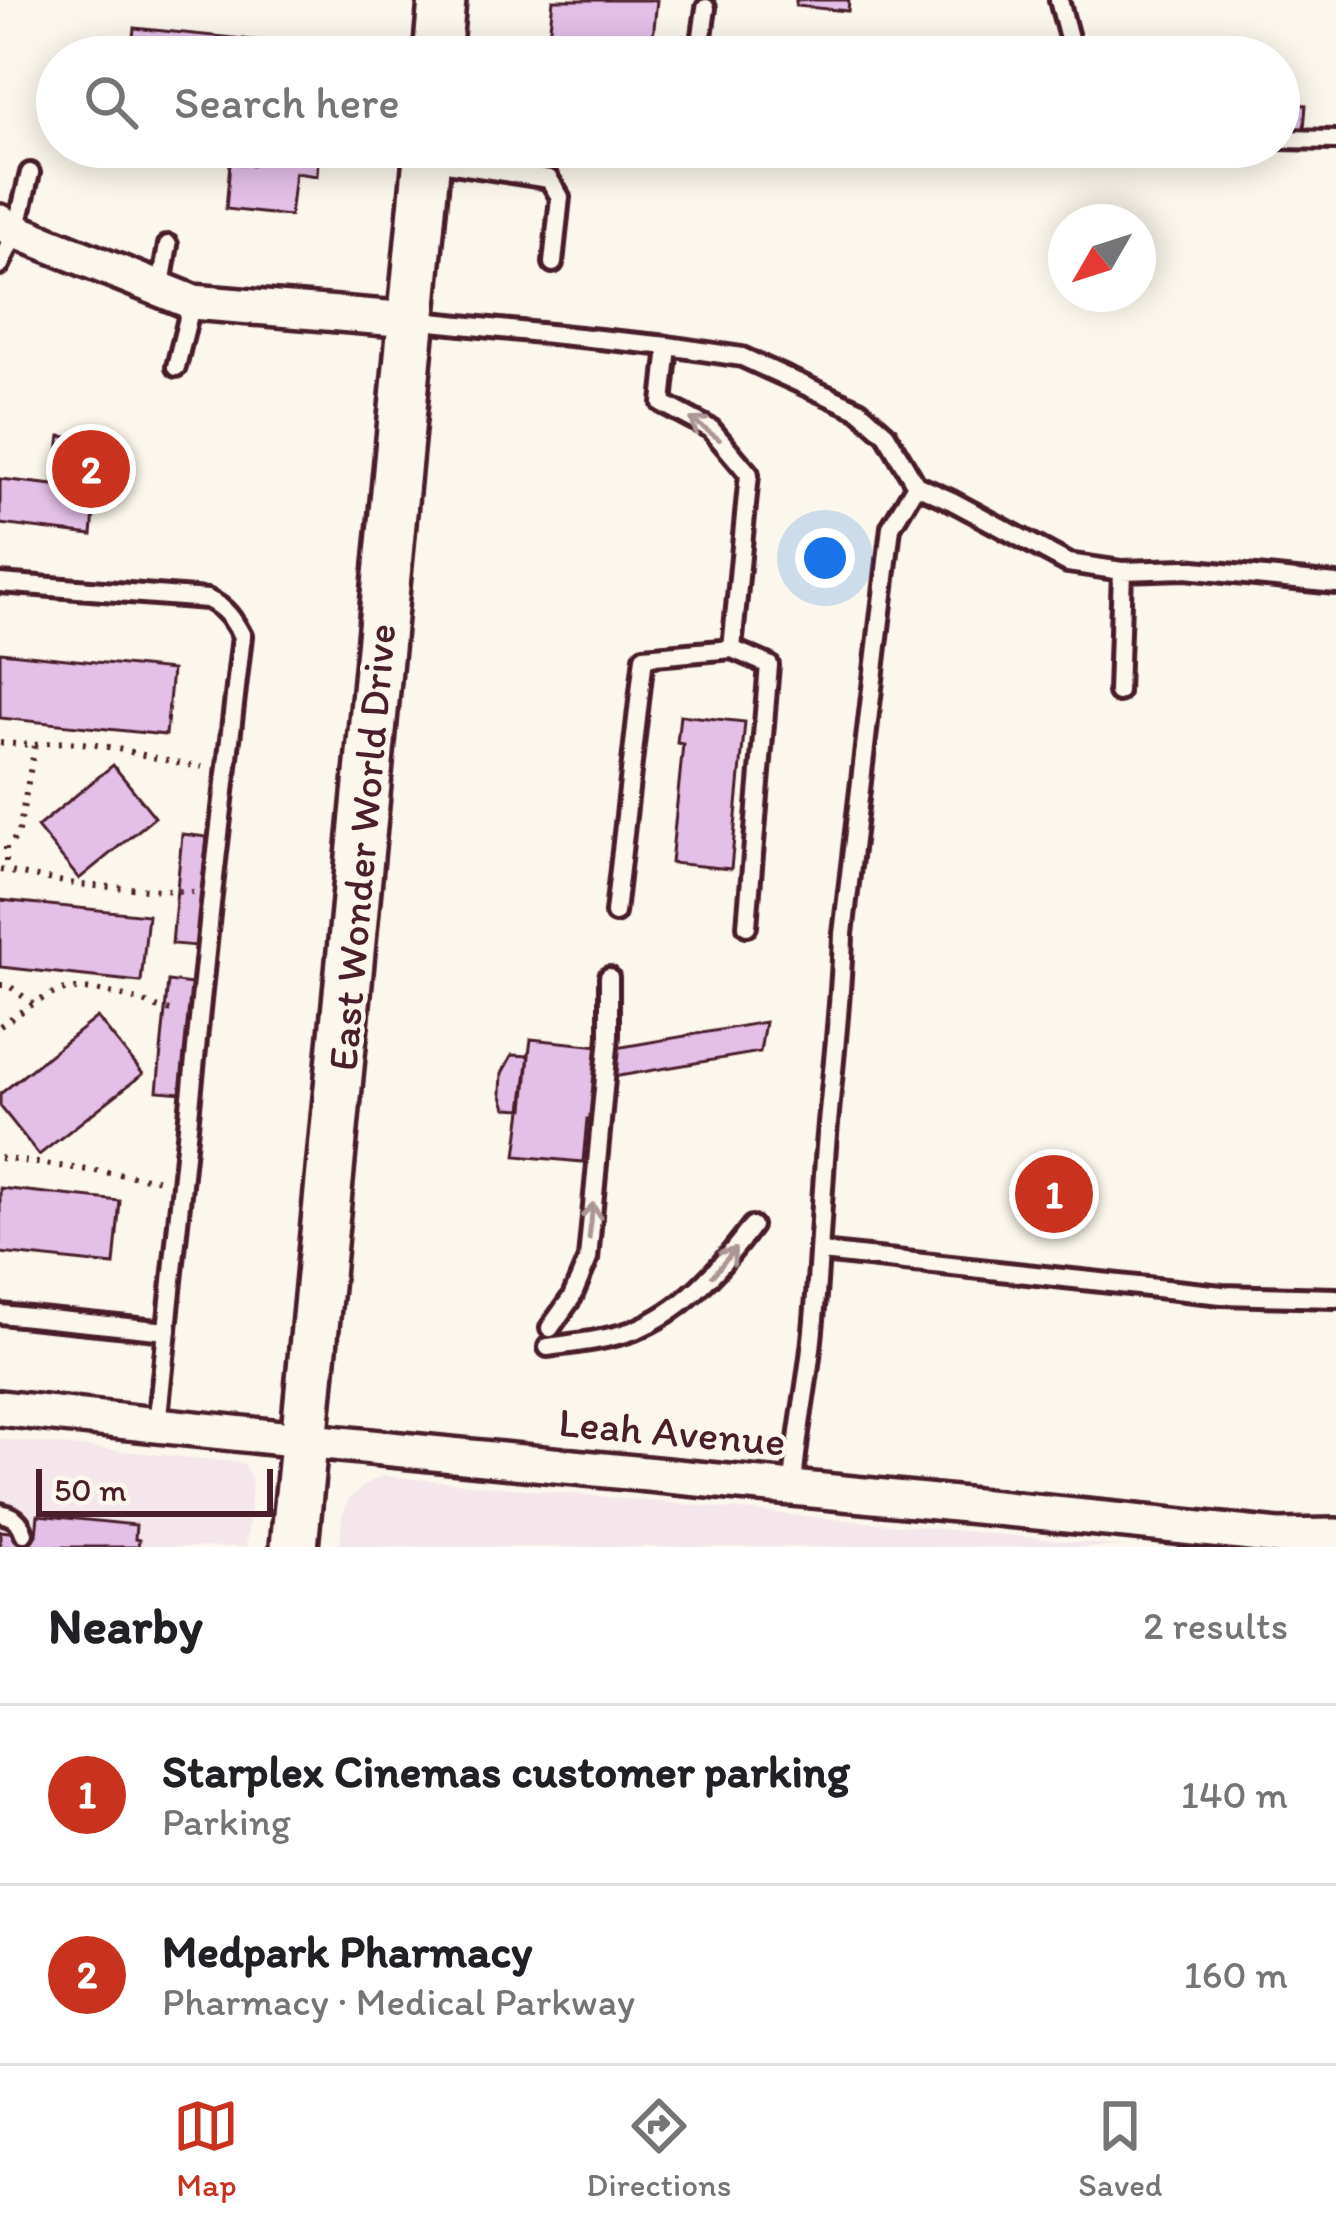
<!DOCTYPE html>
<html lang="en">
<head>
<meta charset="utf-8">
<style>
  :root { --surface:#fff; --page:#f2f2f2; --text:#202124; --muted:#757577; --line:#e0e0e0; --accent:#c8321e }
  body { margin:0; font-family:Itim,sans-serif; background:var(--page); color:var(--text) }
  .compass { position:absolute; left:1048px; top:204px; width:108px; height:108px; border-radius:50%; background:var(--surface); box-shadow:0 6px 30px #0003; rotate:231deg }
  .scale { position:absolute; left:36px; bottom:30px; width:237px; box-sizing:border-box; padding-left:12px; border:6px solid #4a1f2b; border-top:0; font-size:33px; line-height:42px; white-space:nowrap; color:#4a1f2b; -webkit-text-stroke:9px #fbf7ec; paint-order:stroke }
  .you { position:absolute; left:825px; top:558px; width:42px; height:42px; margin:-30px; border:9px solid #fff; border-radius:50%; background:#1a73e8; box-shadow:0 0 0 18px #1a73e833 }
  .badge { display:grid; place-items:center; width:78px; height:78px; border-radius:50%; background:var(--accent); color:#fff; font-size:39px; font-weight:700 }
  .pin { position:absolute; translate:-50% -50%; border:6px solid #fff; box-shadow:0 3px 12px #0006 }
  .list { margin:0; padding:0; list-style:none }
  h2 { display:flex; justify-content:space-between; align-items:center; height:156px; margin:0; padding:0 48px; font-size:51px }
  h2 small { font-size:39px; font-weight:400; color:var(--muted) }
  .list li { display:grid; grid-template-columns:78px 1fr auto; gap:36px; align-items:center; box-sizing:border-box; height:180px; padding:0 48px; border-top:3px solid var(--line) }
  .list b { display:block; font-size:45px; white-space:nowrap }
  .list p { margin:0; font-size:39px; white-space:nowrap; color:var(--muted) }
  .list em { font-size:39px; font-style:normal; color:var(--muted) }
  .icon { flex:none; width:66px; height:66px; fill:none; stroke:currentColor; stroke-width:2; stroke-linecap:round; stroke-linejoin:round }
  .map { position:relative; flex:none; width:1336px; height:1547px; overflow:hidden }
  .search { position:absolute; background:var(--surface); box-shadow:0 6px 30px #0003; left:36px; right:36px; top:36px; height:132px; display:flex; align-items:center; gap:30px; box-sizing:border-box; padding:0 42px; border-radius:66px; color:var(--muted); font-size:45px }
  .sheet { height:516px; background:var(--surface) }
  nav { display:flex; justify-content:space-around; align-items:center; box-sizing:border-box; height:168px; border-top:3px solid var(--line); background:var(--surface); font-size:33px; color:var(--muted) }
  nav a { display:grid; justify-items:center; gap:6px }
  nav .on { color:var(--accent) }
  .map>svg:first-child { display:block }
</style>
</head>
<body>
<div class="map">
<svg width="1336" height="1547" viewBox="0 0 1336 1547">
  <rect width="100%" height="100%" fill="#fbf7ec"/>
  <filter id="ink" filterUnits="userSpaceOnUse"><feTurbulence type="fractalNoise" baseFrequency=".00833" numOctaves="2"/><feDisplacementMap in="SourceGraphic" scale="24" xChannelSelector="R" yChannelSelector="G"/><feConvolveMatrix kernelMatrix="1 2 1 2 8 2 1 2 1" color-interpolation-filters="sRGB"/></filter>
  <g filter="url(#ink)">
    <path fill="#f4e6eb" d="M0,1439L243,1463L251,1477L252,1486L246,1547H0Z
      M383,1476L397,1477L1128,1547H340L342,1517L349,1499L368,1483Z"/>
    <path fill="#e4bfe8" stroke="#4a1f2b" stroke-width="3" d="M553,0H657L651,56L548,45Z
      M796,0H849L848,11L796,6Z
      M134,28L264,41L262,57H131Z
      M1279,103L1306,105L1304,129L1279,128Z
      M255,147H319L317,176L295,173L290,216L226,209L230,163L253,165Z
      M60,436L129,444L124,494L96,490L92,535L0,524V479L54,485Z
      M0,652L172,670L166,735L0,718Z
      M680,715L745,722L731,869L671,863L683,744L677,743Z
      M113,765L155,817L79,879L37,827Z
      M182,834L207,837L196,946L172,944Z
      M0,900L148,915L141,982L0,967Z
      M168,981L192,984L182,1093L157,1091Z
      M97,1017L143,1074L39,1155L0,1106V1094Z
      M765,1022L760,1052L596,1080L599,1051Z
      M531,1039L600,1046L592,1120L587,1119L583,1162L516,1156Z
      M512,1055L529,1056L524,1109L506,1108L501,1093L502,1073Z
      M0,1188L120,1201L114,1265L0,1253Z
      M38,1515L136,1525L135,1539L139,1540L138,1547H0V1531L36,1535Z"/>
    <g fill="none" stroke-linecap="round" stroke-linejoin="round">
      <defs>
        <path id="service" d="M1059,0L1074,57
          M699,57L706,8
          M1279,139L1336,140
          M427,160L549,179L560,197L553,263
          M0,265L16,231L30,173
          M160,290L168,245
          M412,320L668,346L742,357L859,410L886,434L916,485
          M668,346L662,403L711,429L749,474L732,649
          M176,367L192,302
          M0,583L207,599C226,608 233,619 242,636L211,904L157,1426
          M1118,692L1122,571
          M615,913L644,657L732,649L769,665L747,926
          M821,1252L1222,1295L1336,1298
          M0,1314L167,1331
          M550,1328L572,1297L588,1259L609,1036V977
          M548,1347C576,1343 606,1340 632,1331C684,1311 720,1269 752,1226
          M793,1487C796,1437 807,1389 812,1340C818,1285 820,1229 824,1174C829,1094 841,1015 843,934L891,527L916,485L952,501L1068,563L1122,571L1185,569L1336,584
          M0,1513C13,1516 20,1520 24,1533"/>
        <path id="minor" d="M0,222L16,231L192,302L411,320
          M0,1408C425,1456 852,1491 1278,1537L1336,1536"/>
        <path id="secondary" d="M437,57L442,0
          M294,1547L428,147"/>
      </defs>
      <use href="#service" stroke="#4a1f2b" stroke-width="26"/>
      <use href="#minor" stroke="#4a1f2b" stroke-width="42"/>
      <use href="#secondary" stroke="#4a1f2b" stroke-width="54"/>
      <path stroke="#4a1f2b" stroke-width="6" stroke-dasharray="3 9" stroke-linecap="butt" d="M0,743L35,745L18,836L6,847V870
        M35,745C92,734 146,760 202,767
        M0,870L80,885L193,892
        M0,985H8L33,1004
        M0,1026C58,987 64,980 134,999C153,1004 158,1010 179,1012
        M0,1158L162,1180"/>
      <use href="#service" stroke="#fbf7ec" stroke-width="16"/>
      <use href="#minor" stroke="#fbf7ec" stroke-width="33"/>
      <use href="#secondary" stroke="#fbf7ec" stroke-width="45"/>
    </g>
    <defs><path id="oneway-shaft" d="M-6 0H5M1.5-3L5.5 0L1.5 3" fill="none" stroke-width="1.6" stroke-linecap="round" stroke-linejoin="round" transform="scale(3)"/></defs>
    <g stroke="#ab9695">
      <use href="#oneway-shaft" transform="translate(705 429) rotate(-144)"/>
      <use href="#oneway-shaft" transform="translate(591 1221) rotate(-84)"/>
      <use href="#oneway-shaft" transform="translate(724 1262) rotate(-50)"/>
    </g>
  </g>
  <g text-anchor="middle" stroke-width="9" stroke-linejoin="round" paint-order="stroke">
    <g font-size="42" fill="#4a1f2b" stroke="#fbf7ec">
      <text transform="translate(361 847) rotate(-85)" y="15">East Wonder World Drive</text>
      <text transform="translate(672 1431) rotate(5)" y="15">Leah Avenue</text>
    </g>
  </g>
</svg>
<svg class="compass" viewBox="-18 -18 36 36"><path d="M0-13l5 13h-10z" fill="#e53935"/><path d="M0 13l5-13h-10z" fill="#757577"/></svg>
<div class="scale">50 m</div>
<div class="you"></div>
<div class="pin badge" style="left:1054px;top:1194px">1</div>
<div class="pin badge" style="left:91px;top:469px">2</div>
<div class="search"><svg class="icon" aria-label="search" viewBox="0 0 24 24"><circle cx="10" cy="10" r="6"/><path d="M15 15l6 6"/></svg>Search here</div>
</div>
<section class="sheet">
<h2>Nearby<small>2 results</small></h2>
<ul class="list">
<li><span class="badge">1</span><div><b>Starplex Cinemas customer parking</b><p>Parking</p></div><em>140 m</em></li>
<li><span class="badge">2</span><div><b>Medpark Pharmacy</b><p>Pharmacy · Medical Parkway</p></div><em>160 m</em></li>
</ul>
</section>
<nav>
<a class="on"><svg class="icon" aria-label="map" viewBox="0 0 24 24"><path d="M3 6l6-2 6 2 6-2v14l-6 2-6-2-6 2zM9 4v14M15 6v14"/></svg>Map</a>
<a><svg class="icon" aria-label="directions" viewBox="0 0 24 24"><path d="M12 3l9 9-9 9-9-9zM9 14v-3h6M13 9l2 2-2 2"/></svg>Directions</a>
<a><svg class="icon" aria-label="saved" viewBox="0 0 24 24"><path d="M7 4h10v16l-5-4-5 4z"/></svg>Saved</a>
</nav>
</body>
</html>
